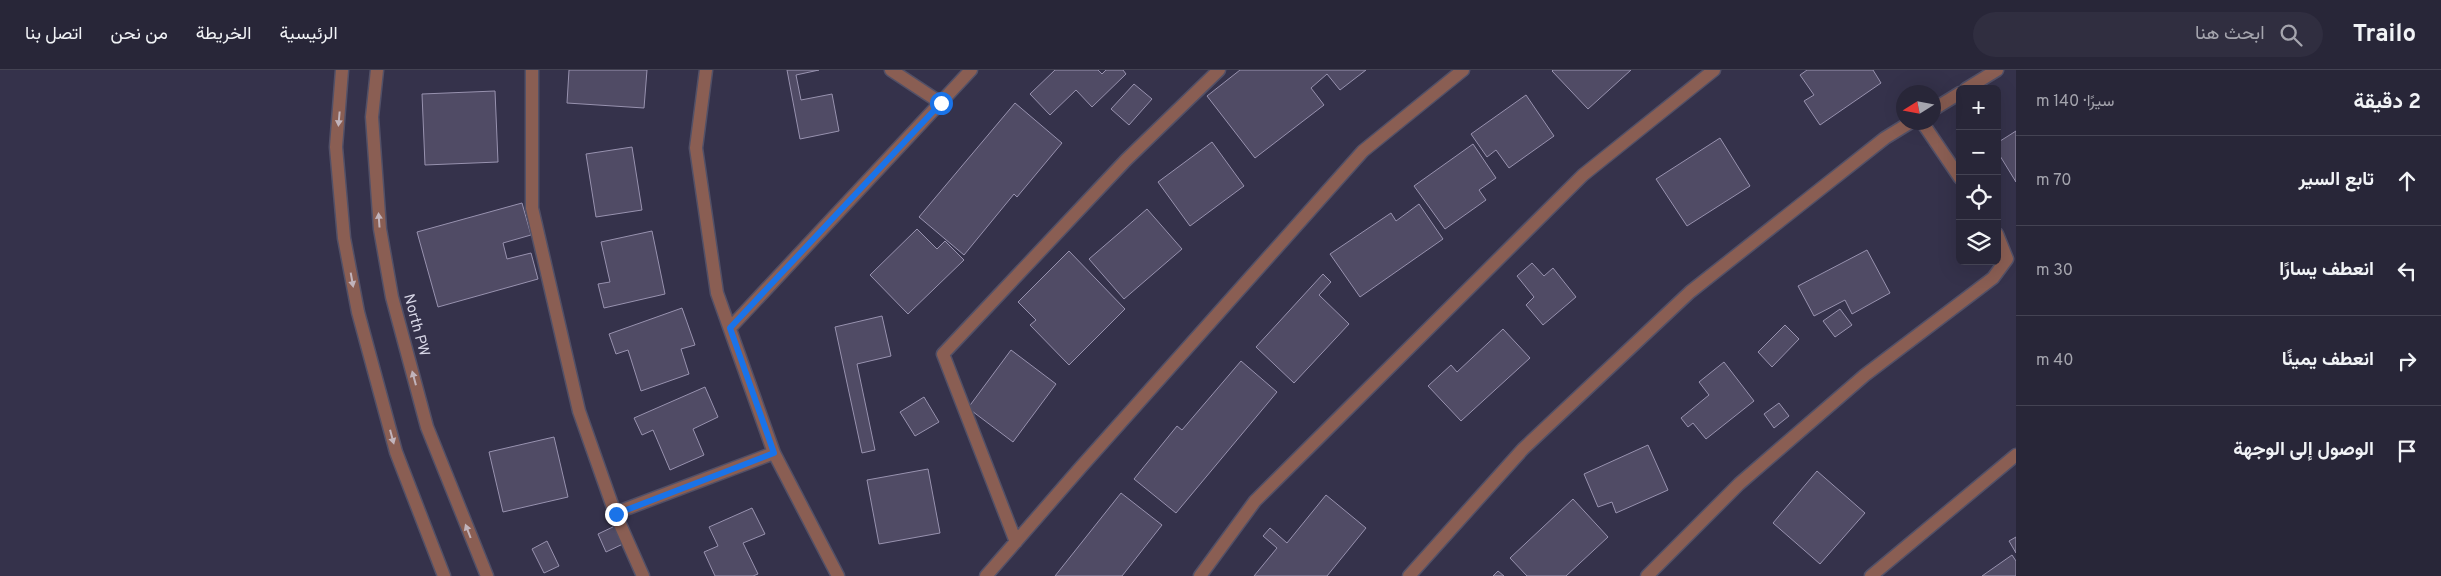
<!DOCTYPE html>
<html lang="ar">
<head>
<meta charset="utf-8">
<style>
  :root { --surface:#282638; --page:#302e40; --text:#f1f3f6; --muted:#a5a5ae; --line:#444353 }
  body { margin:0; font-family:Overpass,Vazirmatn,sans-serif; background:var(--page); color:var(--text); direction:rtl }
  .controls { position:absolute; right:15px; top:15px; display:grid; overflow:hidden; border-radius:8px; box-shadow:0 5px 20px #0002 }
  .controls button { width:45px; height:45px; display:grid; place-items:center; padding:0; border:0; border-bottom:1px solid var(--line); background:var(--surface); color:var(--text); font:25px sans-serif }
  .compass { position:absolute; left:1896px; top:15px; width:45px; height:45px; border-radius:50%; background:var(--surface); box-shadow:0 5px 20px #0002; rotate:259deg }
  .stop { position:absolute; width:15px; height:15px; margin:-11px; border:4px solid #1a73e8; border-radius:50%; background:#fff }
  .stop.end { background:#1a73e8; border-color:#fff; box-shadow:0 1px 5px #0008 }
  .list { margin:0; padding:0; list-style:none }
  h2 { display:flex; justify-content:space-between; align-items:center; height:65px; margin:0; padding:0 20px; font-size:21px }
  h2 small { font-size:16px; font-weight:400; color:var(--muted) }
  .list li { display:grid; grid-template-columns:32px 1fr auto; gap:15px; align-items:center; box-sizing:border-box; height:90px; padding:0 20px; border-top:1px solid var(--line) }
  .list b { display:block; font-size:19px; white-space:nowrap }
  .list em { font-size:16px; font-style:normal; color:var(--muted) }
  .icon { flex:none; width:28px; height:28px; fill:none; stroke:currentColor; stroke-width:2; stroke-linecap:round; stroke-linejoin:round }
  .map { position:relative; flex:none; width:2016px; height:506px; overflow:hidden; direction:ltr }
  header { display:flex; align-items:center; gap:30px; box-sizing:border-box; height:70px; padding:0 25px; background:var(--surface); border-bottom:1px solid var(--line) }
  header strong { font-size:24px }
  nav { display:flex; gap:28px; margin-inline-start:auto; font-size:18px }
  .search { width:350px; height:45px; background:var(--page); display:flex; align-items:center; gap:12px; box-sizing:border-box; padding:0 18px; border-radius:28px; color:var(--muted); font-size:19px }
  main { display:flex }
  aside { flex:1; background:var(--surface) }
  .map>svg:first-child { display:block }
</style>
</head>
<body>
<header>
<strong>Trailo</strong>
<div class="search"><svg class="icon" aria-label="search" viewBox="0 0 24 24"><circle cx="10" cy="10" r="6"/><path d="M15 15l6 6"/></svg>ابحث هنا</div>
<nav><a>الرئيسية</a><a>الخريطة</a><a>من نحن</a><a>اتصل بنا</a></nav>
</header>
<main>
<aside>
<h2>2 دقيقة<small>سيرًا · 140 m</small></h2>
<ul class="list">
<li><svg class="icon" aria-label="ahead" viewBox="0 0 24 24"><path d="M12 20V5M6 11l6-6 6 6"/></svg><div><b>تابع السير</b></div><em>70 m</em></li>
<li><svg class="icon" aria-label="left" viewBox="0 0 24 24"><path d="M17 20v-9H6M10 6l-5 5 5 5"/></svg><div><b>انعطف يسارًا</b></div><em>30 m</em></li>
<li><svg class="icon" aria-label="right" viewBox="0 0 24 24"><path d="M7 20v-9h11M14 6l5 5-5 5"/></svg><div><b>انعطف يمينًا</b></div><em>40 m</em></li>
<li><svg class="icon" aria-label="arrive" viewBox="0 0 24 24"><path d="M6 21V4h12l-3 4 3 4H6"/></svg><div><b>الوصول إلى الوجهة</b></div></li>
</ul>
</aside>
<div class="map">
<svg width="2016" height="506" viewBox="0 0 2016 506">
  <rect width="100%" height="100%" fill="#35324b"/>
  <path fill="#504b65" stroke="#9892af" d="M569,0H647L644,38L567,33Z
    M787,0H819L796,5L801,30L832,24L839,61L800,69Z
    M1055,0H1098L1102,4L1106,0H1123L1126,4L1092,37L1076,20L1050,45L1030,24Z
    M1240,0H1366L1340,20L1327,4L1311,18L1324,35L1255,88L1207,26Z
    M1553,0H1631L1588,39L1552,1Z
    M1807,0H1873L1881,13L1820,55L1804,31L1814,25L1800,5Z
    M1134,14L1152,29L1129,55L1111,39Z
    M495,21L498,92L425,95L422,24Z
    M1526,25L1554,66L1509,98L1496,80L1487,87L1471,64Z
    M1015,33L1062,73L1017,127L1014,124L964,185L919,147Z
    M2016,61V112L1997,81V73Z
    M1720,68L1750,116L1687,156L1656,109Z
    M1212,72L1244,116L1190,156L1158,112Z
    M1473,74L1496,108L1479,120L1486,130L1445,159L1414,116Z
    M632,77L642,140L596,147L586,84Z
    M522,133L531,165L503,173L507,189L531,183L538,209L438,237L417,162Z
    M1419,134L1443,169L1360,227L1330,184L1391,143L1396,151Z
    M1147,139L1182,179L1124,229L1089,189Z
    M917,159L937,179L945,171L964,190L908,244L870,205Z
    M652,161L665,224L604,238L598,214L610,212L601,172Z
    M1867,180L1890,223L1852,244L1845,230L1814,246L1798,216Z
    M1069,181L1125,239L1069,295L1030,255L1036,250L1018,232Z
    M1532,193L1544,206L1553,198L1576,227L1543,255L1526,235L1534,227L1517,206Z
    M1323,204L1331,212L1319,225L1349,254L1294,313L1256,277Z
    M682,238L695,275L681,279L689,304L641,321L628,280L616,284L609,264Z
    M1840,239L1852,255L1835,267L1823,251Z
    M882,246L891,286L857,294L875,380L862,383L835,257Z
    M1785,255L1799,269L1772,297L1758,282Z
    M1503,259L1530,288L1461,351L1428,316L1451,295L1457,302Z
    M1011,280L1056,314L1013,372L968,338Z
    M1241,291L1277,322L1176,443L1134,409L1177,356L1182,360Z
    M1724,292L1754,331L1706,369L1693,353L1688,357L1681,348L1709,325L1699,312Z
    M705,317L718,347L693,359L704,385L670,400L653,360L642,365L634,348Z
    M924,327L939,352L915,366L900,342Z
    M1779,333L1789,346L1774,358L1764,344Z
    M554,367L568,427L503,442L489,382Z
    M1648,375L1668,420L1616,443L1612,432L1598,437L1584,404Z
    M928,399L940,463L879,474L867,410Z
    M1817,401L1865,443L1820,494L1773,453Z
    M1121,423L1162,455L1122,506H1055Z
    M1326,425L1366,458L1327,506H1254L1277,478L1263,466L1270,458L1287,473Z
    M1573,429L1608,467L1566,506H1527L1510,488Z
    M752,438L765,464L743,473L758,504L753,506H715L704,482L718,476L709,457Z
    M617,455L625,473L606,482L598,464Z
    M2016,467V483L2009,471Z
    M547,471L559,496L544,503L532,479Z
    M2012,485L2016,491V506H1982Z
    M1498,501L1504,506H1493Z"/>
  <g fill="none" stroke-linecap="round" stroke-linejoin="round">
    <defs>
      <path id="street" d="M342,0L336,77L344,168L358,242L396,382L444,506
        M377,0L372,47L380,159L392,227L427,357L487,506
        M532,0V138L579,341L615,443L643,506
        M706,0L696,78L717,223L774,383L838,506
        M891,0L941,33
        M1966,19L1997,0
        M1934,39L1960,23
        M1922,52L1960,108
        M730,258L971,0
        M615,443L774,383
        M1016,472L943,284L1126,90L1219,0
        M986,506L1081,397L1363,81L1463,0
        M1200,506L1255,431L1583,105L1714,0
        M1409,506L1523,379L1690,222L1885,68L1911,52
        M1647,506L1739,414L1865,305L1993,208L2007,189L1997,164
        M1871,506L2016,385"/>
    </defs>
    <use href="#street" stroke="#525067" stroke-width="15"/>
    <use href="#street" stroke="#8a5e53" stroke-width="12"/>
  </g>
  <defs><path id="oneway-solid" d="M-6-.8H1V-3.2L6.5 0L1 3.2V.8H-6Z" transform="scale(1.25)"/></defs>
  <g fill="#c1b3bb">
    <use href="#oneway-solid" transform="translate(339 49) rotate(95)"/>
    <use href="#oneway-solid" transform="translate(379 150) rotate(-94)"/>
    <use href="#oneway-solid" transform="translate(352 210) rotate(80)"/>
    <use href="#oneway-solid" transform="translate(414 308) rotate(-105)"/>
    <use href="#oneway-solid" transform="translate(392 367) rotate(75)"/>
    <use href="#oneway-solid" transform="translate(468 461) rotate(-111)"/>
  </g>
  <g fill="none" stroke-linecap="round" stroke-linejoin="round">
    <path stroke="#1a73e8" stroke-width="6" d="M616,444L774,383L730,258L941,33"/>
  </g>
  <g text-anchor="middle" stroke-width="4" stroke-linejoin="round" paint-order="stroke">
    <g font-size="15" fill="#d8d7e7" stroke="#35324b">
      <text transform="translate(417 255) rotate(75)" y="5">North PW</text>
    </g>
  </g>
</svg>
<div class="controls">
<button>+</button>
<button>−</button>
<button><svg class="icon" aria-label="locate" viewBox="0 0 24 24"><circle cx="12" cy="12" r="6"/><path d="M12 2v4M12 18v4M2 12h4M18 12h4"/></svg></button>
<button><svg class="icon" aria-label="layers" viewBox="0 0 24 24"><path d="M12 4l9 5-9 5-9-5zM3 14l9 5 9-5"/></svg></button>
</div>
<svg class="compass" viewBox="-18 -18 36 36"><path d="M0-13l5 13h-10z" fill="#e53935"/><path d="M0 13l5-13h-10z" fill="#a5a5ae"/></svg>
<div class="stop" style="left:941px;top:33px"></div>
<div class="stop end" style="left:616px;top:444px"></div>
</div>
</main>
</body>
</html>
